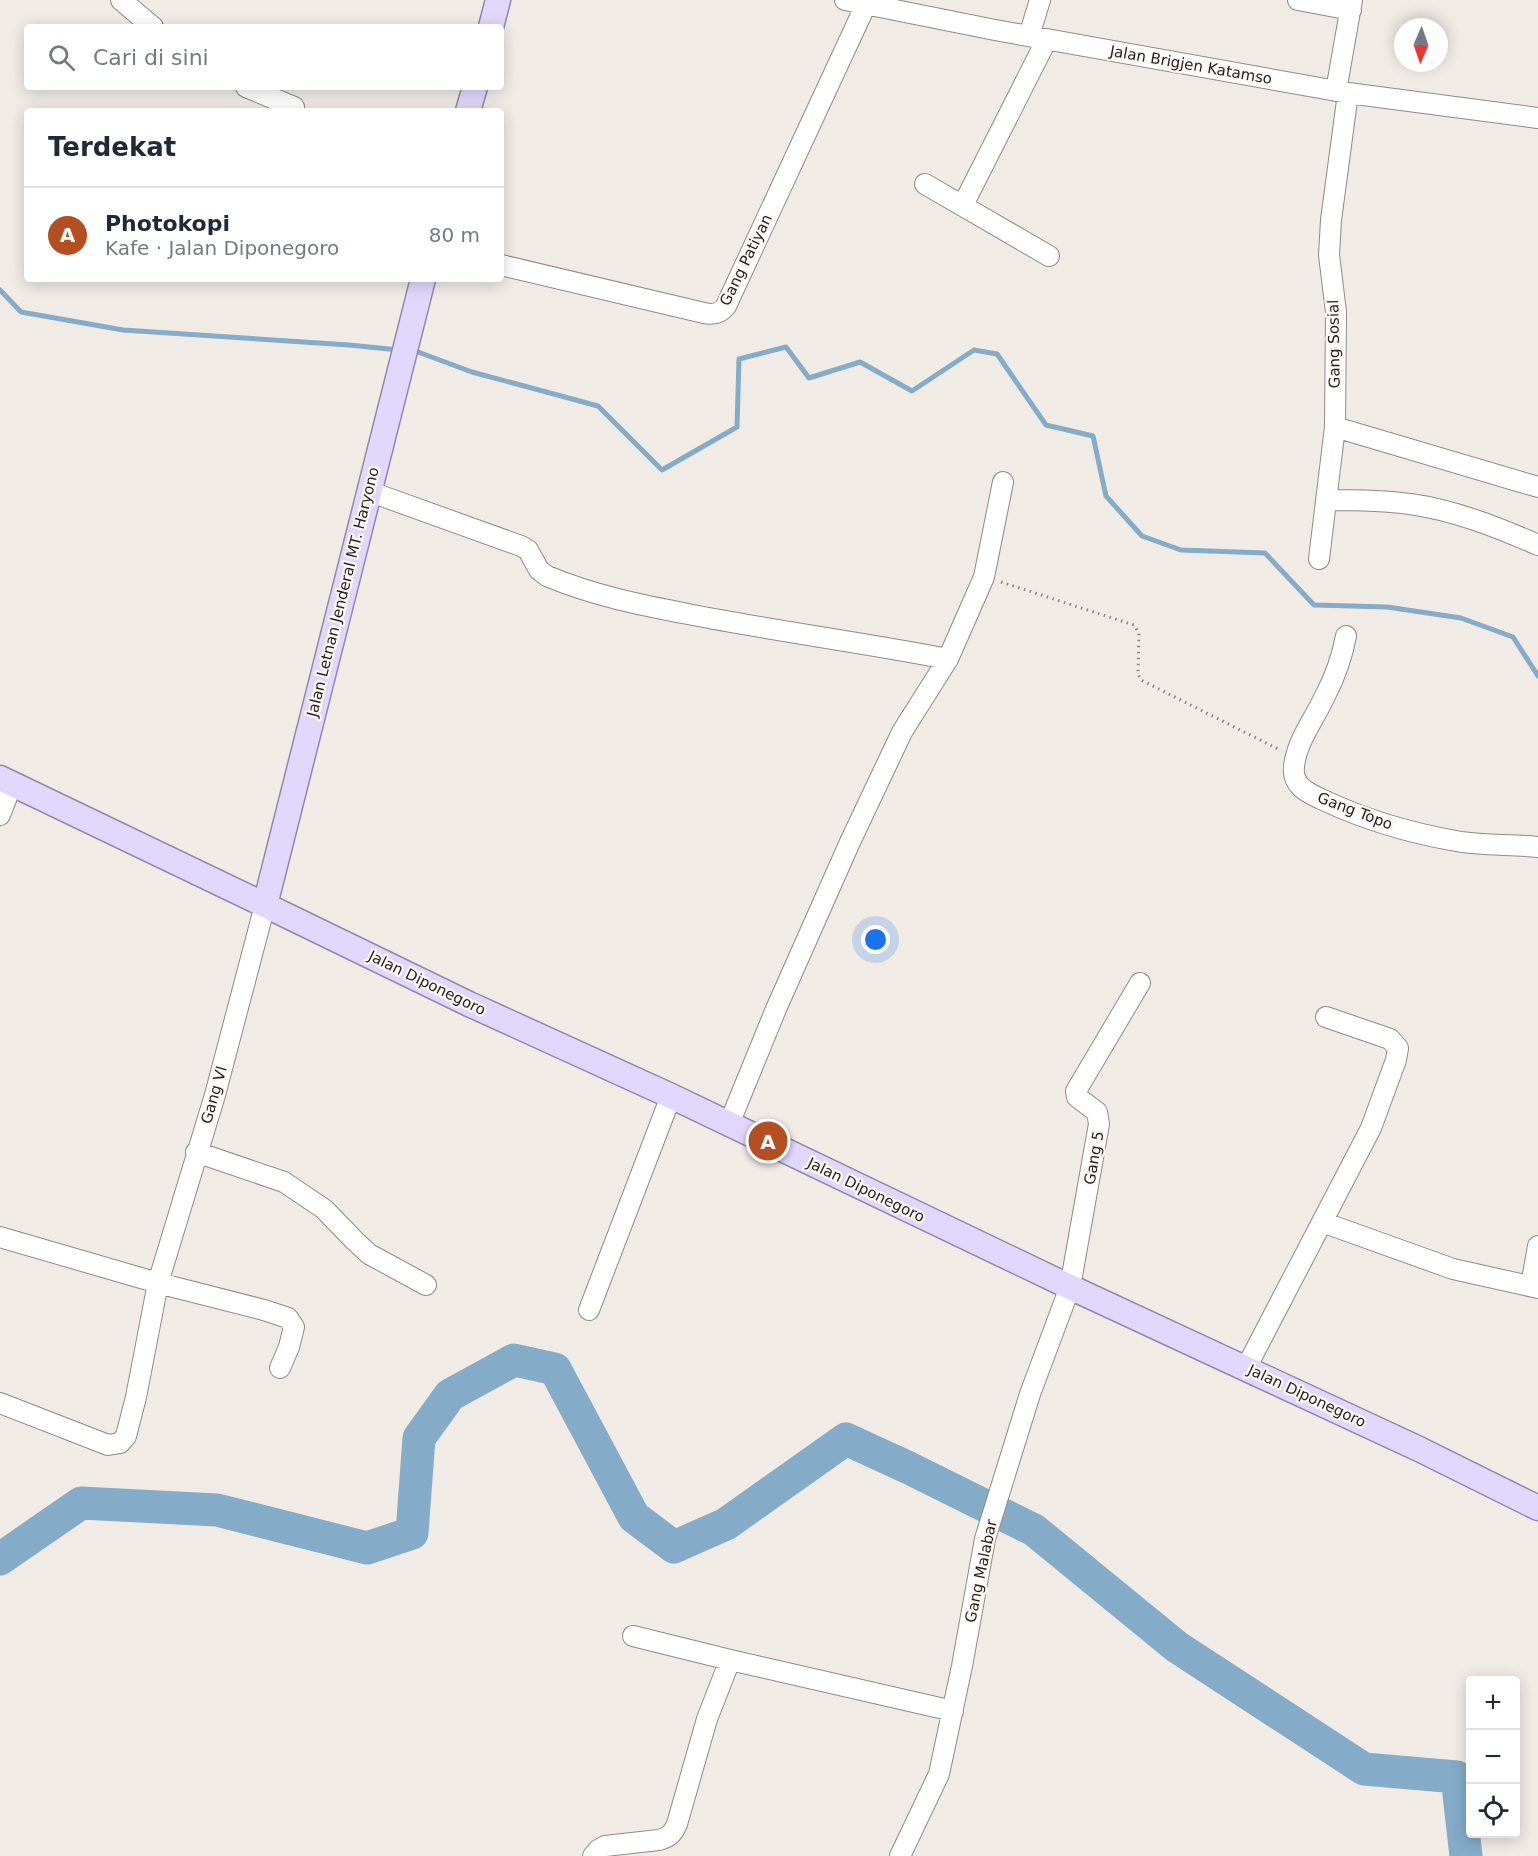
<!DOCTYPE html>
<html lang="id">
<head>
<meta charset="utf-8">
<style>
  :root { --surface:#fff; --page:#f2f2f3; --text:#1f2937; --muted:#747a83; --line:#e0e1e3; --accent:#b44f21 }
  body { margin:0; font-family:"DejaVu Sans",sans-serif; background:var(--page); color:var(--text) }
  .controls { position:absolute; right:18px; bottom:18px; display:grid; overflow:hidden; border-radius:6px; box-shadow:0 3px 15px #0003 }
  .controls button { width:54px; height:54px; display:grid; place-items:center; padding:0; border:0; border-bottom:2px solid var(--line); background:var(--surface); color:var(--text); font:30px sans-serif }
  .compass { position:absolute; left:1394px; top:18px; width:54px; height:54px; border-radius:50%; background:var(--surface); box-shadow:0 3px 15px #0003; rotate:182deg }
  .you { position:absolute; left:876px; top:940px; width:21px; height:21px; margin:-15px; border:4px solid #fff; border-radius:50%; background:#1a73e8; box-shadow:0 0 0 9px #1a73e833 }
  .badge { display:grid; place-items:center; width:39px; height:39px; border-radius:50%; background:var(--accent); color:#fff; font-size:20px; font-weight:700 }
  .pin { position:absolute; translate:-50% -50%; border:3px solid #fff; box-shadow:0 2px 6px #0006 }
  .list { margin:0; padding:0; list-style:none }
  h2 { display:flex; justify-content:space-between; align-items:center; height:78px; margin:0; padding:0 24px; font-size:26px }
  h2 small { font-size:20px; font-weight:400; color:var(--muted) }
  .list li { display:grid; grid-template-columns:39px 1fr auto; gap:18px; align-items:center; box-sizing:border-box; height:96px; padding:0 24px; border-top:2px solid var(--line) }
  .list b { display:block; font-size:22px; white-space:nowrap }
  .list p { margin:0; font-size:20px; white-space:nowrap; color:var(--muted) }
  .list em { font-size:20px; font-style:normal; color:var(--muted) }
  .icon { flex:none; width:33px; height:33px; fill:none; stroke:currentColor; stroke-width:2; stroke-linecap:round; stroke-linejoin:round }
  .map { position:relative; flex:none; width:1538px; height:1856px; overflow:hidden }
  .search { position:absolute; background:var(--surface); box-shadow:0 3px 15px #0003; left:24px; top:24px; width:480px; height:66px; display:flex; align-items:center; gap:15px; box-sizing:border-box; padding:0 21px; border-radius:6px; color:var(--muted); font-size:22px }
  .panel { position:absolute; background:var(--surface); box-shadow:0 3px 15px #0003; left:24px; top:108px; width:480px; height:174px; border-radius:6px }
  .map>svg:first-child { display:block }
</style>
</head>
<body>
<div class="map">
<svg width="1538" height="1856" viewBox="0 0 1538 1856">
  <rect width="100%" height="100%" fill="#f1ebe6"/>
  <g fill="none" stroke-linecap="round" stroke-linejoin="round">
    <path stroke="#84abc7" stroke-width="5" d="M0,290L21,312L123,330L349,345L399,350
      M411,352H418L472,372L598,406L662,470L737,427L739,359L786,347L809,378L860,362L912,391L974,350L997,354L1046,425L1093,436L1106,496L1142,536L1181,550L1265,553L1314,605L1387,607L1461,618L1513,637L1538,676"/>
    <path stroke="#84abc7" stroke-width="33" d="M0,1559L81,1503L217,1510L367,1548L412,1533L419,1438L450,1395L514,1360L555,1369L634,1517L674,1547L726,1524L846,1439L909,1468L1034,1530L1177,1647L1364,1769L1457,1777L1466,1856"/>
    <defs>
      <path id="minor" d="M121,0L153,27
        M845,0L995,30L1348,93L1538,118
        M1298,0L1351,10
        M1029,36L1040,0
        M246,87L294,107
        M1336,91L1352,0
        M925,184L1049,256
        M963,205L1047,39
        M501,265L704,313C713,315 720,314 726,306L868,0
        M1335,427L1538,487
        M368,491L521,546L528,550L539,570L547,576C592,595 640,605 688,614C774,631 861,642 948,659
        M1326,500C1354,500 1382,500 1410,504C1454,510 1497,527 1538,545
        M1319,559L1335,427L1336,312L1329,255L1331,220L1348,93
        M1346,636C1342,657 1335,677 1325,696C1315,718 1296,742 1294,767C1293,775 1296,782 1301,787C1307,793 1315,796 1321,799C1363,819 1410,833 1456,841C1483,846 1511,844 1538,847
        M0,815L12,784
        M729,1124L776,1009L850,842L902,732L948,659L984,577L1003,482
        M196,1152L284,1182L324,1209L355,1241L369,1254L426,1285
        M1322,1222L1453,1269L1538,1288
        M0,1237L158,1283L264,1310L288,1318L294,1327L289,1347L280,1368
        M1531,1286L1538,1246
        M589,1310L671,1096
        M1246,1368L1371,1128L1396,1060L1398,1048L1390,1039L1326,1017
        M0,1403L108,1445L120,1443L126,1436L136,1397L158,1283L215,1095L265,905
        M633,1636L730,1660L953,1711
        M593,1856L598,1850L605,1846L659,1840C670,1837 673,1833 677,1824L707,1719L730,1660
        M900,1856L939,1774L962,1666L985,1539L1030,1394L1070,1287L1099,1124L1097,1112L1077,1097L1076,1091L1140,983"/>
      <path id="major" d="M491,27L498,0
        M468,111L475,87
        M0,778L265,905L469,1004L671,1096L1070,1287L1419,1449L1538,1508
        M265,905L423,279"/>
    </defs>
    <use href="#minor" stroke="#8f8a85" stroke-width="22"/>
    <use href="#major" stroke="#9287ad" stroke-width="27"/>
    <path stroke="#8a8682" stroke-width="3" stroke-dasharray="1.5 4.5" stroke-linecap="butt" d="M1001,582L1134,625L1139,633L1138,674L1141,680L1278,749"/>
    <use href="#minor" stroke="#fff" stroke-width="20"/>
    <use href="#major" stroke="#e0d7fb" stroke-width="24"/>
  </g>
  <g text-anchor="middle" stroke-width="4.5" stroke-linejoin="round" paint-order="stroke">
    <g font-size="15" fill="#252321" stroke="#fef8f4">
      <text transform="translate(1191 65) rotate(10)" y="5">Jalan Brigjen Katamso</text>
      <text transform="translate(746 260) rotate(-64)" y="5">Gang Patiyan</text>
      <text transform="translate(1334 344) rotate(-91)" y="5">Gang Sosial</text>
      <text transform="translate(343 592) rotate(-76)" y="5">Jalan Letnan Jenderal MT. Haryono</text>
      <text transform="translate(1355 811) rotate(21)" y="5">Gang Topo</text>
      <text transform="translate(427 983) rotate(26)" y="5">Jalan Diponegoro</text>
      <text transform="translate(214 1095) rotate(-74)" y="5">Gang VI</text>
      <text transform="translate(1094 1158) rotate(-80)" y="5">Gang 5</text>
      <text transform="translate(866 1190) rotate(26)" y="5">Jalan Diponegoro</text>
      <text transform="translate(1307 1396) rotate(25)" y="5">Jalan Diponegoro</text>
      <text transform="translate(981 1571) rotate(-78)" y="5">Gang Malabar</text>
    </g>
  </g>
</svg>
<div class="controls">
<button>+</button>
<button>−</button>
<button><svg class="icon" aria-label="locate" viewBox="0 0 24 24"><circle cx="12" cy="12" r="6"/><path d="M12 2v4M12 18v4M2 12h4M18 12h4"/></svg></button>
</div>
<svg class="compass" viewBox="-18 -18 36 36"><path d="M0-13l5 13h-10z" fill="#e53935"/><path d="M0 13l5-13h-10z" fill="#747a83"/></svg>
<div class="you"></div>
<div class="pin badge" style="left:768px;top:1141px">A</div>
<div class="search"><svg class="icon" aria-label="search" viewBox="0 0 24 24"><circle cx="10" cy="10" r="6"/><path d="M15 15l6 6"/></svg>Cari di sini</div>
<section class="panel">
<h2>Terdekat<small></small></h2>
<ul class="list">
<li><span class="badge">A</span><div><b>Photokopi</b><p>Kafe · Jalan Diponegoro</p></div><em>80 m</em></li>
</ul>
</section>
</div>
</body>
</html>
